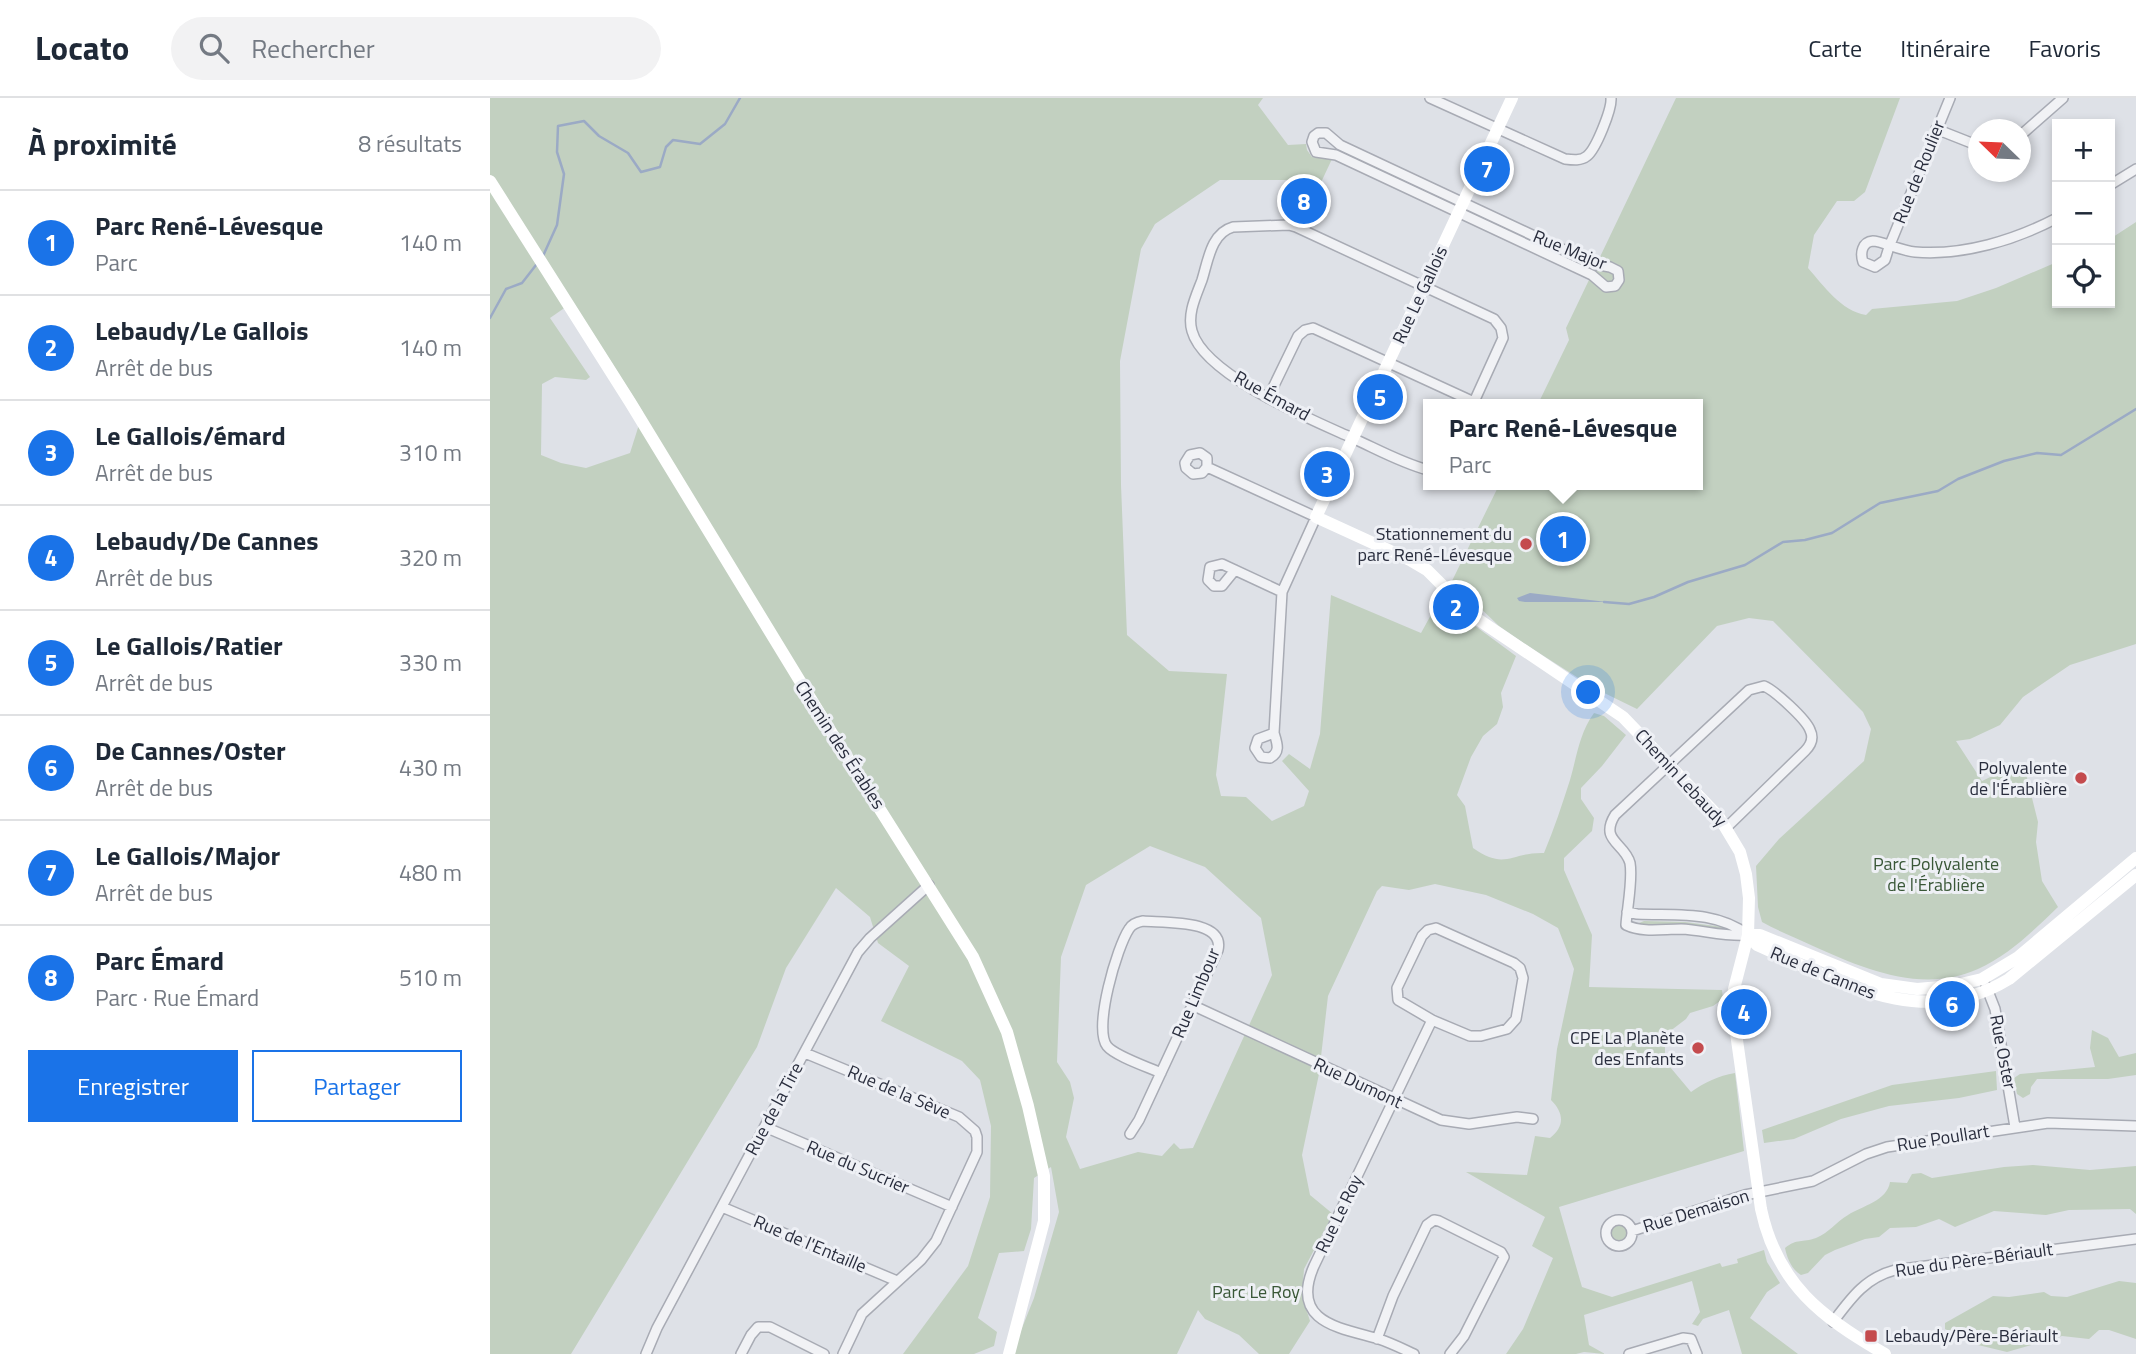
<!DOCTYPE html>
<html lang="fr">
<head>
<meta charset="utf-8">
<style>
  :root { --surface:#fff; --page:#f2f2f3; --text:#1f2937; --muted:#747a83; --line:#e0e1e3; --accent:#1a73e8 }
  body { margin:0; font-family:"Titillium Web",sans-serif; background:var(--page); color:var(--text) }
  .controls { position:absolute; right:21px; top:21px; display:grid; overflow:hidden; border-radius:0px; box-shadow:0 4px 10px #0003 }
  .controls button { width:63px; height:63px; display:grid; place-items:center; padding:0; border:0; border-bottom:2px solid var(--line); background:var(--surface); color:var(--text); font:35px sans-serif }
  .compass { position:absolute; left:1478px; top:21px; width:63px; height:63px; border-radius:50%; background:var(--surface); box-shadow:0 4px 10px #0003; rotate:293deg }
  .you { position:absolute; left:1099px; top:595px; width:24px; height:24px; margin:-18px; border:5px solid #fff; border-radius:50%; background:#1a73e8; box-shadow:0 0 0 10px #1a73e833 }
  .badge { display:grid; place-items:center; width:46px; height:46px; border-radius:50%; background:var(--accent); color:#fff; font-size:23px; font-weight:700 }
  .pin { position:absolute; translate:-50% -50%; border:4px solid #fff; box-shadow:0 2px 7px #0006 }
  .popup { position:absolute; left:933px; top:301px; width:280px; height:91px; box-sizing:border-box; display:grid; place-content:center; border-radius:0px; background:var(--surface); filter:drop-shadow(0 2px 5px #0005); font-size:23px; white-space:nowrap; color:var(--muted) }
  .popup b { font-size:26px; color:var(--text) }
  .popup::after { content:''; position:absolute; left:50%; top:100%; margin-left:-14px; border:14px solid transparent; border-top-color:var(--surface) }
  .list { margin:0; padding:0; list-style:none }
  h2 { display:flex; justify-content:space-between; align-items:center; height:91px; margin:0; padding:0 28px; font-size:30px }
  h2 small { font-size:23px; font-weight:400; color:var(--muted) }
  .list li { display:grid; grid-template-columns:46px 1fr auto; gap:21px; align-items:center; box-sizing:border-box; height:105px; padding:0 28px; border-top:2px solid var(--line) }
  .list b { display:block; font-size:26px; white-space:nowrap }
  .list p { margin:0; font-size:23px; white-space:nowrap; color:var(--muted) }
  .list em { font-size:23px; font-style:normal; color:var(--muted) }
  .actions { display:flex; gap:14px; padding:21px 28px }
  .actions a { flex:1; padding:16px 0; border:2px solid var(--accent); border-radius:0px; text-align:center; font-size:24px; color:var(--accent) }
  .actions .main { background:var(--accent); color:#fff }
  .icon { flex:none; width:38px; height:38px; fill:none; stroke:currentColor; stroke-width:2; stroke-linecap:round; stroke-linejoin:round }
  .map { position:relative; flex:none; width:1646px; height:1256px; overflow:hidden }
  header { display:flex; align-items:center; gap:42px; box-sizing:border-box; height:98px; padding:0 35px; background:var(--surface); border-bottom:2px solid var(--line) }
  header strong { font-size:33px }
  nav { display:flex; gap:38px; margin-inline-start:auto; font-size:24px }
  .search { width:490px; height:63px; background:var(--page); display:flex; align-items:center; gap:18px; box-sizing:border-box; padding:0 24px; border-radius:38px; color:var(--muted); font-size:26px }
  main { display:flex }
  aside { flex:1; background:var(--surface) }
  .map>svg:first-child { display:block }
</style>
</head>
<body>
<header>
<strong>Locato</strong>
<div class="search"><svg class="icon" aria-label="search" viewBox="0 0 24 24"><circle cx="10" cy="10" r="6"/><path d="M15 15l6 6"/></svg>Rechercher</div>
<nav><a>Carte</a><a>Itinéraire</a><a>Favoris</a></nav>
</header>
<main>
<aside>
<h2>À proximité<small>8 résultats</small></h2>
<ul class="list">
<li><span class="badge">1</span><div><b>Parc René-Lévesque</b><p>Parc</p></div><em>140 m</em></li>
<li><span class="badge">2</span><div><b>Lebaudy/Le Gallois</b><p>Arrêt de bus</p></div><em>140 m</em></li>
<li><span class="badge">3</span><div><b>Le Gallois/émard</b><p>Arrêt de bus</p></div><em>310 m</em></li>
<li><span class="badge">4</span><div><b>Lebaudy/De Cannes</b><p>Arrêt de bus</p></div><em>320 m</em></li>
<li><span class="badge">5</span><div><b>Le Gallois/Ratier</b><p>Arrêt de bus</p></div><em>330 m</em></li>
<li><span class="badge">6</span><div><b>De Cannes/Oster</b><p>Arrêt de bus</p></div><em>430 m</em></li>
<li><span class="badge">7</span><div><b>Le Gallois/Major</b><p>Arrêt de bus</p></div><em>480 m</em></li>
<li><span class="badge">8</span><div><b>Parc Émard</b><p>Parc · Rue Émard</p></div><em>510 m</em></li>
</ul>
<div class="actions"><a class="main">Enregistrer</a><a>Partager</a></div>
</aside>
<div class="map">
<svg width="1646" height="1256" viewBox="0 0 1646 1256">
  <rect width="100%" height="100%" fill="#dee1e7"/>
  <path fill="#c2d0c0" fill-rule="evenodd" d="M0,0H773L768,7L798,47L816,46L817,52L822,59L842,61L811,127L802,124L809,82H730L665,126L651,151L630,263L631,387L637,537L679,573L737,576L726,677L731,698L756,699L782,723L814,708L819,693L792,663L799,656L820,671L830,636L841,497L931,535L952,497L973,519L1026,558L1011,595L1013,609L1007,626L993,638L981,659L967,697L975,708L983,750C1016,773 1020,754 1054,755C1064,731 1072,707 1080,682C1087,658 1089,636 1104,615L1114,618L1136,637L1112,668L1091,690V701L1104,720L1102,733L1074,760V772L1102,837L1099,889L1232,892L1233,901L1223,908L1200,915L1196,921L1175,937V963L1201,994C1215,984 1228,978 1245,975L1254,1053L1069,1109L1092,1189L1122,1199L1230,1165L1232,1169L1248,1165L1247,1161L1274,1152L1277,1164L1290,1185L1277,1194L1260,1220L1308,1256H1252L1239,1212L1213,1221L1208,1228L1202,1226L1210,1214L1202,1183L1094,1217L1099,1247L1115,1256L1094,1254L1086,1256H1016L1033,1231L1063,1160L1042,1148L1055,1119L976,1074L1037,1077L1045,1038L1060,1040C1075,1028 1074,1015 1061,1002L1067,951L1084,871L1068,830L1043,816L996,797L945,786L919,792L892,788L887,793L838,898L829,976L812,1057L820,1097L843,1116L814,1171L812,1198L820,1223L799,1256H769L749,1237L715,1221L708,1212L687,1256H525L526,1245L544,1200L569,1114L561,1069L544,1080L541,1131L534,1153L509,1155L488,1220L507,1234L504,1248L484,1256H413L478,1168L500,1099L501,1028L490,982L472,963L391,923L419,868L388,845L380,819L346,790L296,870L267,949L81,1256H0ZM83,204L153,314L140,355L96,370L71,365L51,357L52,286L65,279L96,282L100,279L60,220ZM660,748L715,769L771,820L782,877L703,1050L690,1051L684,1045L672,1058L648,1054L590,1071L576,1039L584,1000L580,984L567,964L571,859L596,787Z
    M1186,0H1410L1375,94L1364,103H1347L1324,137L1318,170C1334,188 1351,213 1376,217L1382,211L1467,203L1506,190L1567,164V205H1620V141L1646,124V546L1580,567L1533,599L1510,627L1480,641L1466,643L1492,683L1513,673L1534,668L1548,724L1546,744L1552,783L1568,809C1543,833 1519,857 1488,871C1432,896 1374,871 1323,848C1304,839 1288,833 1272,824L1268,809L1266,768L1289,741L1374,663L1381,631L1373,614L1283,523L1259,520L1227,528L1147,611L1104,590L1035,546L1009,528L962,483L1009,387H1208V306H1048L1079,242L1076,230Z
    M1154,823L1195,824L1233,829L1235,831L1151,827L1149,825Z
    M1602,932L1618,940L1629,959L1646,955V977L1618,981H1547L1541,989L1540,996L1533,1000L1527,996L1524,980L1530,976L1605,969L1600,950Z
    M1506,973L1507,992L1469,1000L1399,1008L1351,1021L1304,1041L1274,1045L1272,1032L1402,987Z
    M1543,1067L1600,1072L1646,1068V1116L1640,1111L1579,1112L1556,1117L1504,1113L1465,1129L1449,1121L1426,1129L1400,1130L1389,1139L1375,1141L1345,1152L1335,1157L1318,1175L1311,1177C1302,1172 1297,1160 1295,1150C1307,1140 1312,1145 1326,1140C1339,1135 1346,1124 1358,1117C1372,1108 1397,1103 1400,1084L1417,1085L1422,1076L1431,1075L1442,1080L1514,1069Z
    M1120 1135a9 9 0 1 1 18 0a9 9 0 1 1-18 0Z
    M1629,1183L1646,1185V1241L1619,1232H1609L1599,1241L1572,1238L1517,1254L1488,1247L1455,1231V1225L1503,1198L1519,1199L1554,1194L1561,1198L1577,1199Z"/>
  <path fill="#9baac5" d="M1040,495L1117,504H1035L1029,503L1027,500Z"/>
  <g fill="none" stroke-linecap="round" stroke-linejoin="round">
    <path stroke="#9baac5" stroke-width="2.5" d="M53,158L67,127L74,76L67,54L68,28L94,23L109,38L138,55L151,74L170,69L176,49L183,42L210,46L235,26L250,0
      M0,220L16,191L32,185L46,167
      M1114,504L1139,506L1164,499L1198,484L1255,467L1293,444L1315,442L1342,435L1390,405L1448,393L1468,381L1514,363L1547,355L1571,357L1646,311"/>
    <defs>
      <path id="street" d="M940,0L1075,61C1083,62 1091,63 1097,58C1106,51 1122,11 1121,0
        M1460,0L1399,149L1395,162L1385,169L1373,164C1370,155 1372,144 1383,143C1391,143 1412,153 1425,154C1473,158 1525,142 1567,120
        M1446,31L1489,48
        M828,35H836L850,47L1104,166L1120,169L1128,173L1129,182L1125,188L1116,189L1102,177L846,57L826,54L822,44L824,38Z
        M1531,37L1573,0
        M1620,87L1646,71
        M778,300L808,238L815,232L823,230L984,304
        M717,369L712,375L703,376L696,370L695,365L700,357L710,355L717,360V369L826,419L792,494L784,635L768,641L765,650L771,659L780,660C791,654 787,645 784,635
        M938,372C911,365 885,350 860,339C820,321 714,277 702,233C697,216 706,198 712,182C718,163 721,135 743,129L799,127L806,129L1004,221L1011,230L1013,240L983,306
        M745,472L732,488H724L718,482L720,469L732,466L792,494
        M1237,729L1315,653C1321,647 1324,640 1320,632C1316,621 1284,592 1274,588L1259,592L1125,717C1109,743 1135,745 1140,765C1143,782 1137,810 1136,827C1153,835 1172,831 1191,831C1213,832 1235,839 1258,837
        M1137,814L1147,816C1185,818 1225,812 1258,837
        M946,830L1024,865L1030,870L1033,880L1026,921L1017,931L991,938H980L942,922L908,902L907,890L932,838L938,832Z
        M1496,888L1505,911L1525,1029
        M702,907L951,1022L979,1026L1027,1019L1043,1021
        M315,955L469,1019L485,1033L487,1039V1054L446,1143L431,1162L372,1216L353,1256
        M275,1029L462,1109
        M640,1036L649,1022L728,852C735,821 673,825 653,823C647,824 642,826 639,831C627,849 603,930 617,948C625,958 658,969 671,975
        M232,1109L407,1183
        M1116 1135a13 13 0 1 1 26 0a13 13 0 1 1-26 0Z
        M1142,1133L1255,1097L1323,1083L1376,1056L1397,1049L1558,1025L1646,1028
        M1343,1224C1361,1200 1375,1180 1405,1172L1646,1141
        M887,1241L903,1198L937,1127L944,1122L949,1123L1011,1154L1014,1159L974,1238L960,1256
        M156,1256L167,1230L368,854L380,840L439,787
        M251,1256L261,1237L268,1229H280L334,1256
        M924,1256C913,1251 901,1245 889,1241C851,1230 799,1225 824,1168L942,922
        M1139,1256L1193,1240L1201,1241L1207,1256"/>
    </defs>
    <use href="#street" stroke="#a8abb4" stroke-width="12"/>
    <use href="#street" stroke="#f1f2f5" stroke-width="9"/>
    <path stroke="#fff" stroke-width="12" d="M1022,0L826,419L920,462L937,472L983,518L1133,619L1229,719L1250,754L1256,776L1259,800L1258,837L1244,891L1242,907L1271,1111C1287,1186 1332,1220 1395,1256
      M0,83L140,304L338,629L483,859L517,934L538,1008L554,1078V1123L519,1256
      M1258,837L1267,847C1348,883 1433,934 1519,881L1646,777
      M1258,837H1270L1391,886L1427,891L1462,888L1492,881L1527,860L1646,760"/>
  </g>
  <g fill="#c44b4e" stroke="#eef0f5" stroke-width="2.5">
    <circle cx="1036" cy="446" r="7"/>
    <circle cx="1591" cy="680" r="7"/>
    <circle cx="1208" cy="950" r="7"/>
    <rect x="1374" y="1231" width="14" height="14" rx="3.5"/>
  </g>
  <g text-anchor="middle" stroke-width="6" stroke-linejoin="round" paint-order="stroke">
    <g font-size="18" fill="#292d3d" stroke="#eef0f5">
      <text transform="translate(1429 74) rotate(-68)" y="6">Rue de Roulier</text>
      <text transform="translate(1080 152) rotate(22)" y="6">Rue Major</text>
      <text transform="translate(930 197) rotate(-65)" y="6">Rue Le Gallois</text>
      <text transform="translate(782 298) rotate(29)" y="6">Rue Émard</text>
      <text transform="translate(350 647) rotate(57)" y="6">Chemin des Érables</text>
      <text transform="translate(1191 680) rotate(47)" y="6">Chemin Lebaudy</text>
      <text transform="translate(1333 875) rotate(22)" y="6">Rue de Cannes</text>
      <text transform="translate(706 895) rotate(-67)" y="6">Rue Limbour</text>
      <text transform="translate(1513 954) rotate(79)" y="6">Rue Oster</text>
      <text transform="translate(868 985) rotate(25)" y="6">Rue Dumont</text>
      <text transform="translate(409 994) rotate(23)" y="6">Rue de la Sève</text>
      <text transform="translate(284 1011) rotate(-62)" y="6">Rue de la Tire</text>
      <text transform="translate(1453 1040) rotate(-9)" y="6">Rue Poullart</text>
      <text transform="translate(368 1069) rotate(23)" y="6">Rue du Sucrier</text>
      <text transform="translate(1206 1113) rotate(-17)" y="6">Rue Demaison</text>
      <text transform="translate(849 1116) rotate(-64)" y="6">Rue Le Roy</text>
      <text transform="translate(320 1146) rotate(23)" y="6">Rue de l'Entaille</text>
      <text transform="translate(1484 1162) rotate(-8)" y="6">Rue du Père-Bériault</text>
    </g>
    <g font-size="18" fill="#292d3d" stroke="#eef0f5" text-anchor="end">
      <text x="1022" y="442">Stationnement du<tspan x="1022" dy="21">parc René-Lévesque</tspan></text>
      <text x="1577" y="676">Polyvalente<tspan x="1577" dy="21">de l'Érablière</tspan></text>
      <text x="1194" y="946">CPE La Planète<tspan x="1194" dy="21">des Enfants</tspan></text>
      <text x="1395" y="1244" text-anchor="start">Lebaudy/Père-Bériault</text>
    </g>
    <g font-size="18" fill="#395737" stroke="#eef0f5">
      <text x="1446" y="772">Parc Polyvalente<tspan x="1446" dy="21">de l'Érablière</tspan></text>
      <text x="766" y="1200">Parc Le Roy</text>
    </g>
  </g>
</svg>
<div class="controls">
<button>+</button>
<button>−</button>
<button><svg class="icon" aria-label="locate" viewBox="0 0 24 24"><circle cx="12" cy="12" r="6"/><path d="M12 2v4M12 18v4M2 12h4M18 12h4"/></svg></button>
</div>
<svg class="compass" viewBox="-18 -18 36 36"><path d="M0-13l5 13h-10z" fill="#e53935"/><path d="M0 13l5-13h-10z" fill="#747a83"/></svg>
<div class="you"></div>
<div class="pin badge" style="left:1073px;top:441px">1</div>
<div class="popup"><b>Parc René-Lévesque</b>Parc</div>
<div class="pin badge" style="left:966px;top:509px">2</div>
<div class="pin badge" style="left:837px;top:376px">3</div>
<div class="pin badge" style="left:1254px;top:914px">4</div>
<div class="pin badge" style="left:890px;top:299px">5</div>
<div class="pin badge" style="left:1462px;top:906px">6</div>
<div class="pin badge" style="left:997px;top:71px">7</div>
<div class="pin badge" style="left:814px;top:103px">8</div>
</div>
</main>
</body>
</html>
